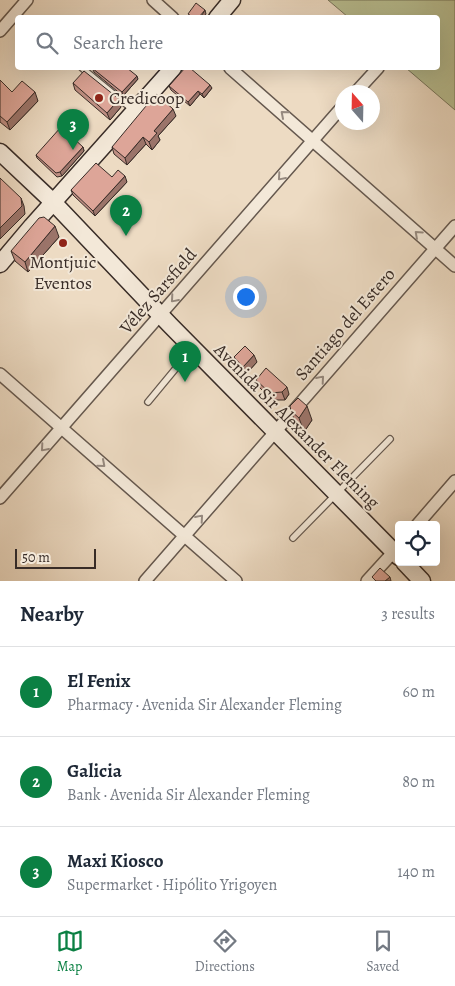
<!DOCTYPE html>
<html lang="en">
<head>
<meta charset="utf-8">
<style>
  :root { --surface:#fff; --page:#f6f6f7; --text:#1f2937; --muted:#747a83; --line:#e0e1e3; --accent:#0b8043 }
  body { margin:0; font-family:Alegreya,serif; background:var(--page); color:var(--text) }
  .controls { position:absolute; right:15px; bottom:15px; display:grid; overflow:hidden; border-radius:5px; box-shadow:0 5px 20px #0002 }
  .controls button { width:45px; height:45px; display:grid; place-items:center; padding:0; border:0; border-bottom:1px solid var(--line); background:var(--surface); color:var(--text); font:25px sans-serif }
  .compass { position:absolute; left:335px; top:85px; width:45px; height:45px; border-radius:50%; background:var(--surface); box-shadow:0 5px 20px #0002; rotate:340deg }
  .scale { position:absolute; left:15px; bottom:12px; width:81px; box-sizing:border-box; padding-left:5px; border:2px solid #382c27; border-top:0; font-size:14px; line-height:18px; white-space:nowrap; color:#382c27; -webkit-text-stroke:4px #f3e8d8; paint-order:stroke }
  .you { position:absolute; left:245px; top:296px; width:18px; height:18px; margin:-12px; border:4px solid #fff; border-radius:50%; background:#1a73e8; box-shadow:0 0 0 8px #1a73e833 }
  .badge { display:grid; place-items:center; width:32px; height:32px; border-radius:50%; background:var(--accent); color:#fff; font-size:16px; font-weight:700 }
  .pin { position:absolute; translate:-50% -41px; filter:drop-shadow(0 1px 2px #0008) }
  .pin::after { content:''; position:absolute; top:26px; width:18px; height:15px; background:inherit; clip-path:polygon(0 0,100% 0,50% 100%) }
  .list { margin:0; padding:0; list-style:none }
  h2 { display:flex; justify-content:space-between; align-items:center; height:65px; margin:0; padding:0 20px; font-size:21px }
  h2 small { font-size:16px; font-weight:400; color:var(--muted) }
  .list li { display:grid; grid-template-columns:32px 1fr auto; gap:15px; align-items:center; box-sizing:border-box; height:90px; padding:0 20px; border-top:1px solid var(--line) }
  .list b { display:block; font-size:19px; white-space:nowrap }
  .list p { margin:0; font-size:16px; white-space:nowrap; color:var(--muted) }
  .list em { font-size:16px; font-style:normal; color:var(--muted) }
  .icon { flex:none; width:28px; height:28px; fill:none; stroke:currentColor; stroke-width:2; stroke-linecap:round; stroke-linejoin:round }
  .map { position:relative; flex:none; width:455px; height:581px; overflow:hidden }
  .search { position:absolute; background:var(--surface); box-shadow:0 5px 20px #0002; left:15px; right:15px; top:15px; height:55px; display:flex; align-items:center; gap:12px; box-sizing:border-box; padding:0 18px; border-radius:5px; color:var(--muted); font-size:19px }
  .sheet { height:335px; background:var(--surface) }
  nav { display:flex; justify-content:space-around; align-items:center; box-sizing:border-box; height:70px; border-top:1px solid var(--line); background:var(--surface); font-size:14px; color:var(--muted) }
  nav a { display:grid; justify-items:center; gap:2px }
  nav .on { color:var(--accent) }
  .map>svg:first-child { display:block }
</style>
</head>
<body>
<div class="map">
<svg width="455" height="581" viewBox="0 0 455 581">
  <rect width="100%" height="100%" fill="#eddbc3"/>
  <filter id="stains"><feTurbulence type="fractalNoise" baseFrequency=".004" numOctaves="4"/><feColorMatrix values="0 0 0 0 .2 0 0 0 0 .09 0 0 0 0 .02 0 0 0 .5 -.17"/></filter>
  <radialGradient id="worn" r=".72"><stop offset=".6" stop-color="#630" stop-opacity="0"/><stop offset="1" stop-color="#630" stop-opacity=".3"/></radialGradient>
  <path fill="#b9c093" stroke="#78765d" d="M328,0H455V110L406,68H438V18L348,17Z"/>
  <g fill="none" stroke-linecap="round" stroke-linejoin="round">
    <defs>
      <path id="lane" d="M82,68L133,110
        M148,402L191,350
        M293,538L390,439"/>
      <path id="street" d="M153,0L173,18
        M0,31L27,0
        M230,68L455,266
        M356,92L378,68
        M0,374L236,581
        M0,498L342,107
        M417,525L455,481
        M145,581L455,226
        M367,581L398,547"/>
      <path id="secondary" d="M217,18L232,0
        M0,152L53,202L170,325L399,557
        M0,264L32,226L173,68
        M404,562L422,581"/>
    </defs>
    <use href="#lane" stroke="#65584e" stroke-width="8"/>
    <use href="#street" stroke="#65584e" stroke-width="14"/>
    <use href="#secondary" stroke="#382c27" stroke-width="19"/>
    <use href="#lane" stroke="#f3e8d8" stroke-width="5.5"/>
    <use href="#street" stroke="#f3e8d8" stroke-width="11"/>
    <use href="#secondary" stroke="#f3e8d8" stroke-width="16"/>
  </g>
  <path fill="#be8e83" stroke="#382c27" d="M92,68L138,79L123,96L94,72Z
    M0,80L12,92L38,101L10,130L0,122Z
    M73,83L121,107L110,120L75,90Z
    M169,86L212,88L204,98L200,94L190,106L171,90Z
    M176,116L158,136L160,140L152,150L146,144L127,165L114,154L112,147Z
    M83,147L84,151L62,176L57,177L37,158L36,155Z
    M112,177L127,182L95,216L73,195L71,190Z
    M59,237L28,272L15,261L11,251Z
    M234,357L257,362L246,374L237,364Z
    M256,380L289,394L285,400H272L259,387Z
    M291,411L312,420L304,432L296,425Z"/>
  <path fill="#9b746a" stroke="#382c27" d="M205,10L206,14L203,18H200Z
    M137,76L138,79L123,96L122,92Z
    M210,85L212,88L204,98L202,94Z
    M198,91L200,94L190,106L188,102Z
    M35,92L38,101L10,130L7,122Z
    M119,99L121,107L110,120L107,113Z
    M173,109L176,116L158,136L160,140L152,150L149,142L154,131Z
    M143,137L146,144L127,165L125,158Z
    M83,147L84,151L62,176L60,172Z
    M125,176L127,182L95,216L93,211Z
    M21,198L24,206L25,214L0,239V228Z
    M55,226L59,237L28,272L25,262Z
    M254,355L257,362L246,374L243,367Z
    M287,387L289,394L285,400L282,392Z
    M307,406L312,420L304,432L299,418Z
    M390,577L391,581H385Z"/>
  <path fill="#dda598" stroke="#382c27" d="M196,3L205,10L199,17H193L188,14Z
    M92,68H127L137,76L122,92Z
    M185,68H190L210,85L202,94L198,91L188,102L169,86Z
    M84,71L119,99L107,113L73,83Z
    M0,80L12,92L22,81L35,92L7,122L0,116Z
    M156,94L173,109L154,131L157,133L149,142L143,137L125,158L112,147Z
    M61,127L83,147L60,172L56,173L36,155Z
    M96,163L112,177L118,170L125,176L93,211L71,190Z
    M0,178L21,198L22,206L0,228Z
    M44,217L55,226L25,262L11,251L39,218Z
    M245,346L254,355L243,367L234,357Z
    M266,368L287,387L282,392L270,393L256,380Z
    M298,398L307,406L299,418L291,411L290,406Z
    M380,568L390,577L385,581H376L372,577Z"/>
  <defs><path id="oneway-chevron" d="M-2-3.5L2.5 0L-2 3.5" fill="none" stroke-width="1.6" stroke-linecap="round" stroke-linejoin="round" transform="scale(1.25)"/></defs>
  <g stroke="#968a80">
    <use href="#oneway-chevron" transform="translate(284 114) rotate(-139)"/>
    <use href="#oneway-chevron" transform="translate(281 177) rotate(131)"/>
    <use href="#oneway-chevron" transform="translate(418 234) rotate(-138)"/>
    <use href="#oneway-chevron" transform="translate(174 299) rotate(131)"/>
    <use href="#oneway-chevron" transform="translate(321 379) rotate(-49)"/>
    <use href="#oneway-chevron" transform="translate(44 448) rotate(131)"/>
    <use href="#oneway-chevron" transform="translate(102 464) rotate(41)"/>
    <use href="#oneway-chevron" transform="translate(200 518) rotate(-49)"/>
  </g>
  <g fill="#8f2418" stroke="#f3e8d8" stroke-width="2">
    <circle cx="99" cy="98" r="5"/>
    <circle cx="63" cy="243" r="5"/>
  </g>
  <g text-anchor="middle" stroke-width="4" stroke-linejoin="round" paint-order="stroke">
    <g font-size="18" fill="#382c27" stroke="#f3e8d8" text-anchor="start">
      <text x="109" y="104">Credicoop</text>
      <text x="63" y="268" text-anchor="middle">Montjuic<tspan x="63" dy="21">Eventos</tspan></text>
    </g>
    <g font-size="18" fill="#382c27" stroke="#f3e8d8">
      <text transform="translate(158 291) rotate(-49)" y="6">Vélez Sarsfield</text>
      <text transform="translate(345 324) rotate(-49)" y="6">Santiago del Estero</text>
      <text transform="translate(297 426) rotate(45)" y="6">Avenida Sir Alexander Fleming</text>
    </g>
  </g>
  <rect width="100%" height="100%" filter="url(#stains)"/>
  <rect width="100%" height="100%" fill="url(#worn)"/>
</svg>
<div class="controls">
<button><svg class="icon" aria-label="locate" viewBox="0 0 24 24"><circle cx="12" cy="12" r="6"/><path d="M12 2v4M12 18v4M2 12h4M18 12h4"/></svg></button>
</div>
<svg class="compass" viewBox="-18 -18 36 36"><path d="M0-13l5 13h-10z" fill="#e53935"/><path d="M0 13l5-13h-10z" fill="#747a83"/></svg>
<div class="scale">50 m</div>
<div class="you"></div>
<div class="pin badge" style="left:185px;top:382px">1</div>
<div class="pin badge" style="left:126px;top:236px">2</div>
<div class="pin badge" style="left:73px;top:150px">3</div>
<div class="search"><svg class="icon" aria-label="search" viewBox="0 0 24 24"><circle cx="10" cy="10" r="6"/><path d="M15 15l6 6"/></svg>Search here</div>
</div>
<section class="sheet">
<h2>Nearby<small>3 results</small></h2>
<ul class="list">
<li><span class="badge">1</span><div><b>El Fenix</b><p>Pharmacy · Avenida Sir Alexander Fleming</p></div><em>60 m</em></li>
<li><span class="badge">2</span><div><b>Galicia</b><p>Bank · Avenida Sir Alexander Fleming</p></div><em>80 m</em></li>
<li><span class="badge">3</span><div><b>Maxi Kiosco</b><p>Supermarket · Hipólito Yrigoyen</p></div><em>140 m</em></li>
</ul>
</section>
<nav>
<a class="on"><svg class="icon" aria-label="map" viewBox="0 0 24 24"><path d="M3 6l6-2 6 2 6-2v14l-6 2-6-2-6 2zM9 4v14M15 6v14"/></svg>Map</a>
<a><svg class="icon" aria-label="directions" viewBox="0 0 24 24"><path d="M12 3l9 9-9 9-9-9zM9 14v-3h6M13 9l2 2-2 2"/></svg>Directions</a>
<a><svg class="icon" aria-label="saved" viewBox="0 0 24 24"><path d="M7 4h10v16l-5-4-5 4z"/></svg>Saved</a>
</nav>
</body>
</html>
